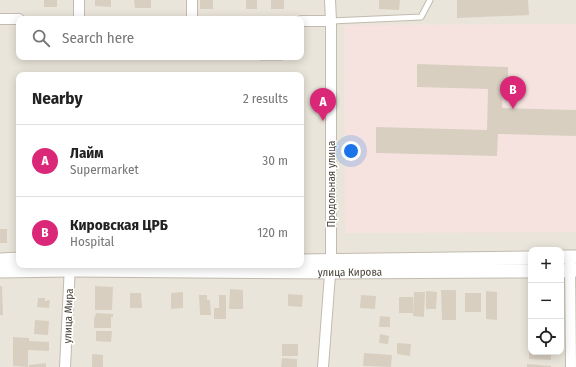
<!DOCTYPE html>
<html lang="en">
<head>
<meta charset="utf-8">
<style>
  :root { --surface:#fff; --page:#f6f6f6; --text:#222; --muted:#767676; --line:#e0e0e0; --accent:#db2777 }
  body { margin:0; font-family:"Fira Sans Condensed",sans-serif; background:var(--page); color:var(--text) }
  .controls { position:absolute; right:12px; bottom:12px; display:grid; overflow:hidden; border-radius:8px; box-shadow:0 2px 10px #0003 }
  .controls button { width:36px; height:36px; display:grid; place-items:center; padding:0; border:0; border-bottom:1px solid var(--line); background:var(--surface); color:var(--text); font:20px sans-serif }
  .you { position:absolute; left:351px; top:151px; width:14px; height:14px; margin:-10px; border:3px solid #fff; border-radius:50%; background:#1a73e8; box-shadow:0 0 0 6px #1a73e833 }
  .badge { display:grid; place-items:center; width:26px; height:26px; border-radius:50%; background:var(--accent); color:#fff; font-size:13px; font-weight:700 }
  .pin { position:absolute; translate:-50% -33px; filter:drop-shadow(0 1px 2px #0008) }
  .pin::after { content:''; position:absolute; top:21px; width:14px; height:12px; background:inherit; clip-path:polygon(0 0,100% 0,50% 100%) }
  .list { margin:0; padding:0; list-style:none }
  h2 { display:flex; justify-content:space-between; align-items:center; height:52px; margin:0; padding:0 16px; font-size:17px }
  h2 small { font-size:13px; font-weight:400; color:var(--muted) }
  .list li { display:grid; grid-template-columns:26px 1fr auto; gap:12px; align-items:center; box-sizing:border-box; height:72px; padding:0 16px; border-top:1px solid var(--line) }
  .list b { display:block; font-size:15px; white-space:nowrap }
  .list p { margin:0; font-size:13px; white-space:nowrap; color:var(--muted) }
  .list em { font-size:13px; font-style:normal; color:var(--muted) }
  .icon { flex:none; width:22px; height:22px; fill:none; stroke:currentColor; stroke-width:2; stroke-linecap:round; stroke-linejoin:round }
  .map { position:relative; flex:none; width:576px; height:367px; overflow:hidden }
  .search { position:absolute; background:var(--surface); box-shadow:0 2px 10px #0003; left:16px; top:16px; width:288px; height:44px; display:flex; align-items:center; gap:10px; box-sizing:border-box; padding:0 14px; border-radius:8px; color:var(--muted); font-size:15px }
  .panel { position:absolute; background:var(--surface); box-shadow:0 2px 10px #0003; left:16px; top:72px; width:288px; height:196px; border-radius:8px }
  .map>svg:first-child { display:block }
</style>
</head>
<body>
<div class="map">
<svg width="576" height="367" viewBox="0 0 576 367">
  <rect width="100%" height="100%" fill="#f6f3ec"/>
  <path fill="#eae5da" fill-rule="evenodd" d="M0,0H576V367H0ZM19,19H301V57H19ZM19,75H301V265H19ZM531,250H561V352H531Z"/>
  <path fill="#f6e3e0" d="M576,24V232L345,233L344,25Z"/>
  <path fill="#d8cfc1" d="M44,0H57V7H44Z
    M95,0H111V7L95,6Z
    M134,0H151V8H135Z
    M200,0H213V9H200Z
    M246,0H257V9H246Z
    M271,0H284V9H271Z
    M379,0H400L399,10L379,9Z
    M457,0H528L529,15L457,18Z
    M260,57H282V61H260Z
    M417,64L508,67V88H503L502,108L576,110V136L498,134L497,156L376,153V127L487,130L488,89L417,87Z
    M0,229H7V243H0Z
    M0,286H2L3,315H0Z
    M95,286L113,287L112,310H95Z
    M230,289L243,290V309H229Z
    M441,290H456V320H442Z
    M426,291L437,292L436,309H426Z
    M486,291L497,292V320L486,319Z
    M183,292V308L171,309V293Z
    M414,292H425L424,317L413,316Z
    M130,293H141L142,308H130Z
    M465,293H481V312H465Z
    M288,294L303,295L302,307L288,306Z
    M199,295H207V300H210L211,315H200Z
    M219,295H226V319H214V308H219Z
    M361,295L376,296L375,309L360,308Z
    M399,297H413V313H399Z
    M38,298H45V301L50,300L49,308L37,307Z
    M96,313L113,314V317H111V328H94V317H95Z
    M380,316L390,317V327H379Z
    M35,320L49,321L48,335L34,334Z
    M96,331H112L111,342L96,341Z
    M380,334L389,336L388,344L379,343Z
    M13,337L29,338V341L49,342V351L28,350V367L13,366Z
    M397,343L411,344L410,356L397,354Z
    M282,344H298V356H282Z
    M529,349H531V352H551V360L529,359Z
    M364,353L392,355L391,367L363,366Z
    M92,354L103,355V367H92Z
    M282,358L297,359V367H281Z
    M46,363V367H29V365Z
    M527,364L551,366V367H527Z"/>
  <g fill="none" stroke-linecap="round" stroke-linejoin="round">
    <defs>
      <path id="service" d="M331,21L421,17L430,0"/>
      <path id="minor" d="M0,19H19
        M79,19V0
        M192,19V0
        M301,21H331
        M570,263L571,367
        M65,367L70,265
        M323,367L331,261V21L330,0"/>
      <g id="tertiary">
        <path d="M561,257H576"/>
        <path d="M0,260L19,259"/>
        <path d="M301,261L531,258"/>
        <path id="s1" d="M0,271L70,270L329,272L531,271"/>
        <path d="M561,271L576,270"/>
      </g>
    </defs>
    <use href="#service" stroke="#c2bbae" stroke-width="7"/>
    <use href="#minor" stroke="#c2bbae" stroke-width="12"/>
    <use href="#tertiary" stroke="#c2bbae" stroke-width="15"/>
    <use href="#service" stroke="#fff" stroke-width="5"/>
    <use href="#minor" stroke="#fff" stroke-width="10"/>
    <use href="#tertiary" stroke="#fff" stroke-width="13"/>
  </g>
  <g text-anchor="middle" stroke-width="3.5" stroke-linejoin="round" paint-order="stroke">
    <g font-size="11" fill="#4b4439" stroke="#fff">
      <text transform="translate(331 184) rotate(-90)" y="4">Продольная улица</text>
      <text dy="4" stroke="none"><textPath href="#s1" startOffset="350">улица Кирова</textPath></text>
      <text transform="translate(68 316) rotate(-88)" y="4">улица Мира</text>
    </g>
  </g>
</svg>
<div class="controls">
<button>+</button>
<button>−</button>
<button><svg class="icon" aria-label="locate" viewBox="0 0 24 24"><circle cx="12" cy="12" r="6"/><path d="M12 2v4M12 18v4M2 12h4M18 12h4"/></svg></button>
</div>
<div class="you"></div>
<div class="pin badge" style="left:323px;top:121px">A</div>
<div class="pin badge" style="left:513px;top:109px">B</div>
<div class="search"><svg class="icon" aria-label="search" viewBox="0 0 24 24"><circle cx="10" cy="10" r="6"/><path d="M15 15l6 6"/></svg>Search here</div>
<section class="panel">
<h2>Nearby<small>2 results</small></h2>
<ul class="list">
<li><span class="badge">A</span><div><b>Лайм</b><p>Supermarket</p></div><em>30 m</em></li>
<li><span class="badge">B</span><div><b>Кировская ЦРБ</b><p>Hospital</p></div><em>120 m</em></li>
</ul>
</section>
</div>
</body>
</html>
